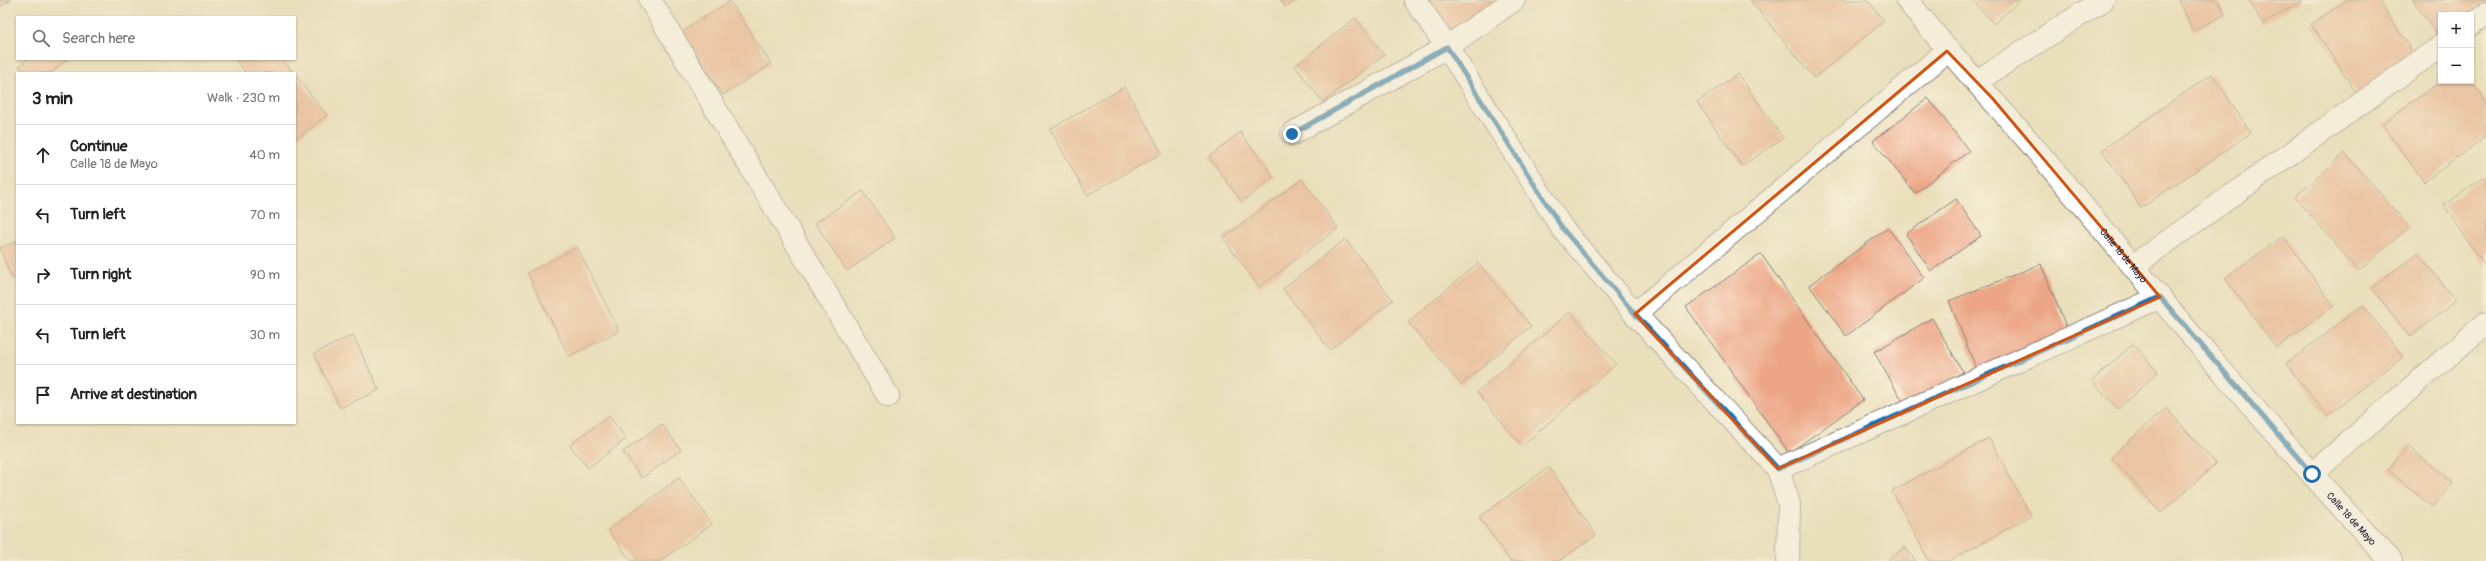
<!DOCTYPE html>
<html lang="en">
<head>
<meta charset="utf-8">
<style>
  :root { --surface:#fff; --page:#f2f2f2; --text:#222; --muted:#767676; --line:#e0e0e0 }
  body { margin:0; font-family:Pangolin,sans-serif; background:var(--page); color:var(--text) }
  .controls { position:absolute; right:12px; top:12px; display:grid; overflow:hidden; border-radius:0px; box-shadow:0 1px 3px #0004 }
  .controls button { width:36px; height:36px; display:grid; place-items:center; padding:0; border:0; border-bottom:1px solid var(--line); background:var(--surface); color:var(--text); font:20px sans-serif }
  .stop { position:absolute; width:12px; height:12px; margin:-9px; border:3px solid #1f6fb2; border-radius:50%; background:#fff }
  .stop.end { background:#1f6fb2; border-color:#fff; box-shadow:0 1px 4px #0008 }
  .list { margin:0; padding:0; list-style:none }
  h2 { display:flex; justify-content:space-between; align-items:center; height:52px; margin:0; padding:0 16px; font-size:17px }
  h2 small { font-size:13px; font-weight:400; color:var(--muted) }
  .list li { display:grid; grid-template-columns:26px 1fr auto; gap:12px; align-items:center; box-sizing:border-box; height:60px; padding:0 16px; border-top:1px solid var(--line) }
  .list b { display:block; font-size:15px; white-space:nowrap }
  .list p { margin:0; font-size:13px; white-space:nowrap; color:var(--muted) }
  .list em { font-size:13px; font-style:normal; color:var(--muted) }
  .icon { flex:none; width:22px; height:22px; fill:none; stroke:currentColor; stroke-width:2; stroke-linecap:round; stroke-linejoin:round }
  .map { position:relative; flex:none; width:2486px; height:561px; overflow:hidden }
  .search { position:absolute; background:var(--surface); box-shadow:0 1px 3px #0004; left:16px; top:16px; width:280px; height:44px; display:flex; align-items:center; gap:10px; box-sizing:border-box; padding:0 14px; border-radius:0px; color:var(--muted); font-size:15px }
  .panel { position:absolute; background:var(--surface); box-shadow:0 1px 3px #0004; left:16px; top:72px; width:280px; height:352px; border-radius:0px }
  .map>svg:first-child { display:block }
</style>
</head>
<body>
<div class="map">
<svg width="2486" height="561" viewBox="0 0 2486 561">
  <rect width="100%" height="100%" fill="#fcf5e5"/>
  <filter id="ink" filterUnits="userSpaceOnUse"><feTurbulence type="fractalNoise" baseFrequency=".025" numOctaves="2"/><feDisplacementMap in="SourceGraphic" scale="8" xChannelSelector="R" yChannelSelector="G"/><feConvolveMatrix kernelMatrix="1 2 1 2 8 2 1 2 1" color-interpolation-filters="sRGB"/></filter>
  <filter id="wash" filterUnits="userSpaceOnUse"><feTurbulence type="fractalNoise" baseFrequency=".012" numOctaves="4" result="noise"/><feDisplacementMap in="SourceGraphic" scale="16" xChannelSelector="R" yChannelSelector="G"/><feGaussianBlur stdDeviation="0.9" result="paint"/><feColorMatrix in="noise" values="0 0 0 0 0 0 0 0 0 0 0 0 0 0 0 0 0 1.4 0 .05"/><feComposite in="paint" operator="in"/></filter>
  <g filter="url(#wash)">
    <rect width="100%" height="100%" fill="#eadfbb"/>
    <g id="blocks">
      <path fill="#eca686" d="M0,0H11L0,7Z
        M1281,0H1299L1285,7Z
        M1423,0H1495L1454,38Z
        M1750,0H1867L1884,21L1814,78Z
        M1972,0H2020L1994,24Z
        M2179,0H2218L2225,15L2193,31Z
        M2249,0H2303L2263,24Z
        M2347,0H2378L2415,56L2357,94L2311,24Z
        M2413,0H2486V1L2465,15H2441V32L2437,35Z
        M730,1L771,64L723,95L682,32Z
        M1355,18L1384,55L1323,102L1295,66Z
        M28,59H67L51,73H25L19,66Z
        M235,59H282L294,73H246Z
        M1738,74L1783,138L1742,166L1697,102Z
        M2212,74L2251,133L2141,208L2102,150Z
        M295,75L327,115L298,138L295,134Z
        M2441,81H2471L2486,102V136L2424,182L2382,124Z
        M1125,87L1162,153L1087,195L1050,129Z
        M1928,98L1969,151L1915,193L1873,141Z
        M1240,132L1274,177L1242,202L1209,157Z
        M2345,153L2409,227L2359,271L2295,197Z
        M2486,176V267L2444,205Z
        M1302,179L1338,228L1259,287L1223,238Z
        M863,191L895,238L847,271L815,223Z
        M1956,199L1981,236L1931,271L1906,234Z
        M1888,228L1924,278L1846,336L1809,285Z
        M2283,236L2334,306L2276,348L2225,278Z
        M1345,239L1393,300L1330,350L1283,289Z
        M17,241V277L12,279L0,248Z
        M577,247L619,331L569,356L527,273Z
        M2418,253L2456,301L2410,337L2372,288Z
        M1761,254L1863,400L1789,453L1686,307Z
        M1478,263L1531,326L1461,385L1408,322Z
        M2041,264L2069,334L1977,370L1949,301Z
        M2363,305L2403,357L2327,416L2286,364Z
        M1570,312L1616,364L1522,446L1477,392Z
        M1932,318L1963,372L1905,405L1874,352Z
        M353,335L379,390L340,408L314,354Z
        M2133,344L2158,372L2118,409L2092,381Z
        M2166,408L2216,464L2161,513L2111,457Z
        M609,416L626,439L588,468L570,445Z
        M662,424L681,450L642,478L623,452Z
        M1989,438L2031,516L1949,561H1929L1892,491Z
        M2408,446L2453,483L2432,507L2388,470Z
        M1549,467L1596,535L1559,561H1510L1479,517Z
        M679,478L712,524L660,561H631L608,530Z
        M1905,547L1916,561H1888Z"/>
    </g>
  </g>
  <g filter="url(#ink)">
    <use href="#blocks" fill-opacity="0" stroke="#86807b" stroke-width="1"/>
    <g fill="none" stroke-linecap="round" stroke-linejoin="round">
      <defs>
        <g id="minor">
          <path d="M650,0L888,396"/>
          <path d="M1415,0L1447,47L1562,228L1635,314"/>
          <path id="s1" d="M1907,0C1950,55 1998,105 2043,158C2156,294 2270,431 2391,561"/>
          <path d="M2471,25L2486,14"/>
          <path d="M1977,81L2103,0"/>
          <path d="M1292,134L1447,47L1514,0"/>
          <path d="M2133,266L2441,46"/>
          <path d="M1778,469L2160,297"/>
          <path d="M2312,474L2486,323"/>
          <path d="M1788,561L1789,504L1778,469L1635,314L1947,51"/>
        </g>
      </defs>
      <use href="#minor" stroke="#86807b" stroke-width="24"/>
      <use href="#minor" stroke="#fff" stroke-width="22"/>
    </g>
  </g>
  <g fill="none" stroke-linecap="round" stroke-linejoin="round" filter="url(#ink)">
    <path stroke="#1f6fb2" stroke-width="5" d="M1292,134L1447,47L1562,228L1635,314L1778,469L2160,297L2312,474"/>
  </g>
  <path d="M0 0H2486V561H0ZM1947,51L1993,99L2160,297L1778,469L1635,314Z" fill="#eadfbb" fill-opacity=".55" fill-rule="evenodd"/>
  <path fill="none" stroke="#d45411" stroke-width="3" stroke-linejoin="round" d="M1947,51L1993,99L2160,297L1778,469L1635,314Z"/>
  <g text-anchor="middle" stroke-width="3" stroke-linejoin="round" paint-order="stroke">
    <g font-size="10" fill="#22223b" stroke="#fcf5e5">
      <text dy="4" stroke="none"><textPath href="#s1" startOffset="335">Calle 18 de Mayo</textPath></text>
      <text dy="4" stroke="none"><textPath href="#s1" startOffset="683">Calle 18 de Mayo</textPath></text>
    </g>
  </g>
</svg>
<div class="controls">
<button>+</button>
<button>−</button>
</div>
<div class="stop" style="left:2312px;top:474px"></div>
<div class="stop end" style="left:1292px;top:134px"></div>
<div class="search"><svg class="icon" aria-label="search" viewBox="0 0 24 24"><circle cx="10" cy="10" r="6"/><path d="M15 15l6 6"/></svg>Search here</div>
<section class="panel">
<h2>3 min<small>Walk · 230 m</small></h2>
<ul class="list">
<li><svg class="icon" aria-label="ahead" viewBox="0 0 24 24"><path d="M12 20V5M6 11l6-6 6 6"/></svg><div><b>Continue</b><p>Calle 18 de Mayo</p></div><em>40 m</em></li>
<li><svg class="icon" aria-label="left" viewBox="0 0 24 24"><path d="M17 20v-9H6M10 6l-5 5 5 5"/></svg><div><b>Turn left</b></div><em>70 m</em></li>
<li><svg class="icon" aria-label="right" viewBox="0 0 24 24"><path d="M7 20v-9h11M14 6l5 5-5 5"/></svg><div><b>Turn right</b></div><em>90 m</em></li>
<li><svg class="icon" aria-label="left" viewBox="0 0 24 24"><path d="M17 20v-9H6M10 6l-5 5 5 5"/></svg><div><b>Turn left</b></div><em>30 m</em></li>
<li><svg class="icon" aria-label="arrive" viewBox="0 0 24 24"><path d="M6 21V4h12l-3 4 3 4H6"/></svg><div><b>Arrive at destination</b></div></li>
</ul>
</section>
</div>
</body>
</html>
